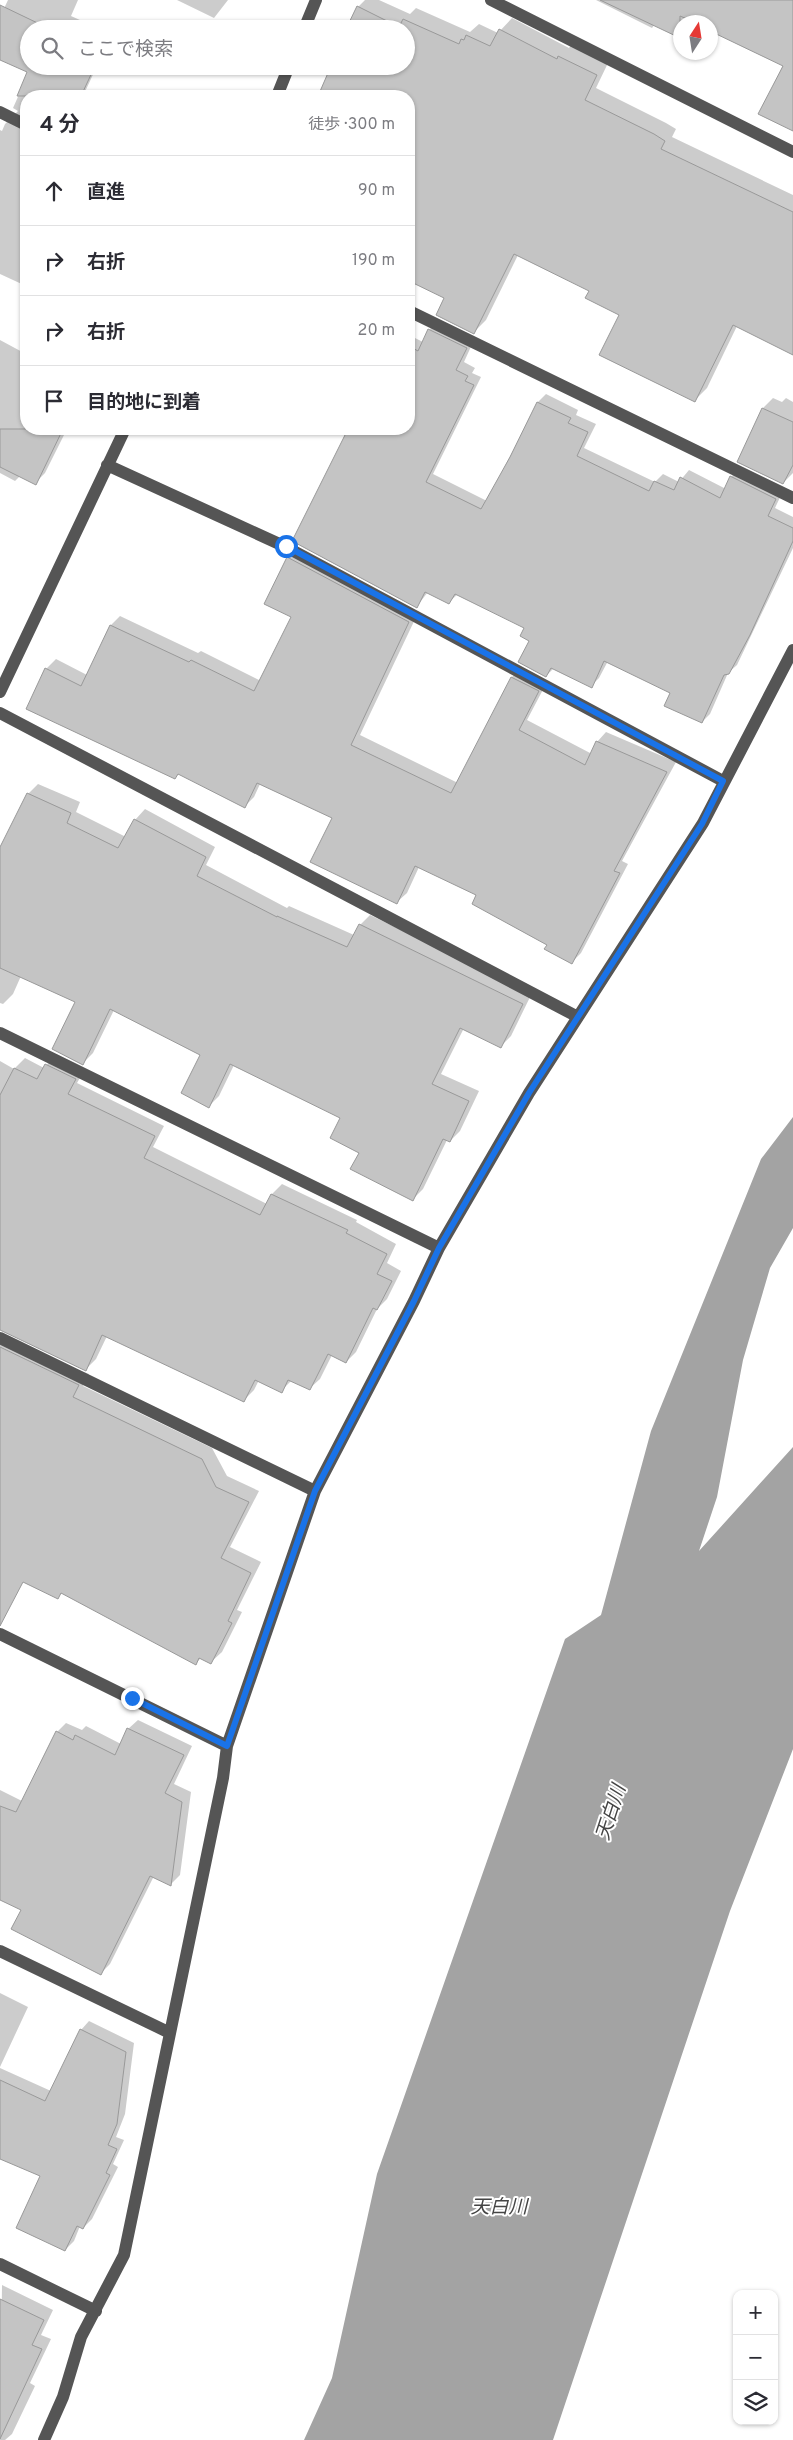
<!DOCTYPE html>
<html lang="ja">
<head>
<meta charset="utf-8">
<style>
  :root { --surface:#fff; --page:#f2f2f3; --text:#2b2b33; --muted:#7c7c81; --line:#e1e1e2 }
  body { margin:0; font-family:Overpass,"Noto Sans JP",sans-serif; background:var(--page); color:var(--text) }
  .controls { position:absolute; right:15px; bottom:15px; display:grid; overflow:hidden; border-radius:10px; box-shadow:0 1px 4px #0004 }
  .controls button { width:45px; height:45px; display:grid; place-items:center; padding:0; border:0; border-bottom:1px solid var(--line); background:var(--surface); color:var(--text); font:25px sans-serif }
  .compass { position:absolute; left:673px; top:15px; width:45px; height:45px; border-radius:50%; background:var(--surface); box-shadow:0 1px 4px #0004; rotate:12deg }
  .stop { position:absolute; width:15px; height:15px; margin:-11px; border:4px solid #1a73e8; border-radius:50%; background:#fff }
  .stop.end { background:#1a73e8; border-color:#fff; box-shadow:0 1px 5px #0008 }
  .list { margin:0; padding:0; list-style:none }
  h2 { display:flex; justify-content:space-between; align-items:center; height:65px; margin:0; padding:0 20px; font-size:21px }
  h2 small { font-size:16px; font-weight:400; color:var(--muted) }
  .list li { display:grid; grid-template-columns:32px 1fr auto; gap:15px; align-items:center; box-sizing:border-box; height:70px; padding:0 20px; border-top:1px solid var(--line) }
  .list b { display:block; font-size:19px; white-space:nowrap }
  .list em { font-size:16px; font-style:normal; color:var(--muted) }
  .icon { flex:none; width:28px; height:28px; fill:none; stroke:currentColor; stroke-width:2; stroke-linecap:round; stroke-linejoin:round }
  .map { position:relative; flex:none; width:793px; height:2440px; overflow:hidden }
  .search { position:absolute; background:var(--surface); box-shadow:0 1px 4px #0004; left:20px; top:20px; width:395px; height:55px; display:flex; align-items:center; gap:12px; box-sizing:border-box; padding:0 18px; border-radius:28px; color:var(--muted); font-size:19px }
  .panel { position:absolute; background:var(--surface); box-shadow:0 1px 4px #0004; left:20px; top:90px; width:395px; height:345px; border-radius:20px }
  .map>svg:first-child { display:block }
</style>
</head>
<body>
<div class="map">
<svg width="793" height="2440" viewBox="0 0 793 2440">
  <rect width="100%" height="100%" fill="#fff"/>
  <path fill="#a3a3a3" d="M793,1117V1228L770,1268L743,1360L717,1497L699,1551L793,1447V1749L730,1911L553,2440H304L332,2378L377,2174L565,1639L601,1615L651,1431L761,1159Z"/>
  <path fill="#0003" d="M8,0H78L71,16L100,29H29V66H97L83,96H26V286L0,274V130L2,131L5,124L18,111L13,108L29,72L0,58V17Z
    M177,0H228L214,18Z
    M365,0H379L410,14L416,8L470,32L479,24L498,33L512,18L569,48L571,45L608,63L596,88L666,123L676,129L672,137L793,195V353L737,326L707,388L695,400L620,315L590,290L518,255L486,320L474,332L446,298L409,279V96H318L331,66H406V29H348L358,7Z
    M596,0H793V130L760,114L783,65L710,22H680V36L655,24L652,28Z
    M437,322L474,340L464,362L475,368L472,373L481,377L433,474L487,501L538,402L546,394L578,410L576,415L596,424L584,448L655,482L663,474L679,482L689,470L726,489L731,477L739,469L783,491L775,508L793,517V548L737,665L728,673L710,714L702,722L672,693L608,661L599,678L591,686L554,668L546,676L525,627L458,594L449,602L428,592L417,606L294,540L349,429H409V335L423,342L429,330Z
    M0,340L26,354V429H67L45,473L35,483L20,476L15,481L0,473Z
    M773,398L782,402L786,398L793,402V473L783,483L739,461L763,408Z
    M297,548L418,613L360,735L458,783L512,677L521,668L547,682L527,720L592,754L597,742L606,732L676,762L622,861L628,864L581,953L572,962L478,894L419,867L407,893L397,902L334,817L260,784L254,797L245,806L179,774L175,777L46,669L56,659L87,675L111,625L120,616L198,653L201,651L261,681L293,616L266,604L288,557Z
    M38,784L80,802L76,812L126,837L135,820L145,809L215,847L206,865L287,908L289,906L354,935L360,925L370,915L532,993L511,1036L501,1046L464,1028L441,1074L479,1091L460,1131L450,1141L447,1140L423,1189L413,1199L360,1152L341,1118L234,1065L219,1096L209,1106L202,1054L114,1010L93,1053L83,1063L77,1001L21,976L13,994L3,1004L0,1003V850L28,794Z
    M56,1054L85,1069L77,1083L164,1126L153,1147L267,1204L272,1194L282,1184L357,1220L356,1222L396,1244L387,1263L401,1271L387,1299L377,1309L356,1352L346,1362L332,1355L320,1379L309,1389L292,1380L281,1391L259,1380L254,1390L244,1400L107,1336L96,1359L86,1369L0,1270V1061L14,1069L25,1058L44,1068Z
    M0,1339L89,1374L83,1386L212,1448L227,1476L259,1491L230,1547L261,1562L237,1610L242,1612L222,1652L211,1662L201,1658L196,1663L62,1593L57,1598L0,1566Z
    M138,1720L192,1746L174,1784L191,1792L180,1875L171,1884L154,1876L110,1964L101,1973L22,1910L0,1899V1790L22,1801L57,1732L66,1723L82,1730L86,1726L121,1744L128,1729Z
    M0,1993L28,2007L0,2067Z
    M89,2021L134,2043L125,2114L116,2137L124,2140L113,2164L118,2167L92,2219L83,2228L80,2226L74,2241L65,2250L42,2176L0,2158V2068L51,2091L81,2030Z
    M2,2285L53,2310L41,2335L51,2339L30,2383L35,2386L12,2434L5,2440H0Z"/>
  <path fill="#c4c4c4" stroke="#999" d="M600,0H793V131L758,114L783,66L710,31V22H694L680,16V38Z
    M0,5L50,29H29V66H95L81,96H17L27,72L0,60Z
    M357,6L399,27L403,19L459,44L461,39L464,40L466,35L490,46L499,29L557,59L558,56L597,75L585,100L654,134L665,141L661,149L793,212V355L733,325L695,402L599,355L619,315L585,298L589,291L514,254L474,334L436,315L444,298L409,281V96H318L331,66H406V29H346Z
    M428,329L467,348L456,370L468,376L465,381L474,385L426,482L481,509L510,457L537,402L571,418L568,423L588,432L577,456L649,491L654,481L674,490L680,477L720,498L730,476L776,499L768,516L793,528V541L750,635L729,674L724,675L702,723L664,706L670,693L604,661L592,688L551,668L546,677L518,662L529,641L520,636L524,628L455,594L449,604L425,592L417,608L292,541L348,429H409V346L418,351Z
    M762,408L793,422V465L783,484L737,462Z
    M0,429H63L36,485L0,467Z
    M287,557L409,622L351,745L451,793L511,677L539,691L519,730L585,765L596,741L667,772L614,871L620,873L572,964L544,949L547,945L472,904L476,895L415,866L397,904L310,862L332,818L257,783L245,808L178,774L175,779L26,709L45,668L81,686L110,625L189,662L191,660L254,691L291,617L264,604Z
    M27,793L71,813L67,823L118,848L134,819L206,857L197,876L277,917V916L347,947L359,924L523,1004L501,1048L460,1028L432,1084L469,1101L450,1142L443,1139L413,1201L350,1169L359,1153L330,1138L340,1118L230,1064L209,1108L181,1093L200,1055L110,1009L83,1065L52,1049L75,1002L0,968V847Z
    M45,1064L76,1079L68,1094L155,1136L144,1158L260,1215L271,1194L348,1230L346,1233L387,1254L377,1274L392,1281L377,1310L373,1308L346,1363L328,1354L310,1390L288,1380L282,1393L255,1380L244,1402L102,1335L86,1371L0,1330V1095L14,1068L37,1079Z
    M0,1347L79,1385L73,1397L202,1459L216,1487L249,1502L221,1558L251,1573L228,1621L232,1623L211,1664L199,1658L196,1665L61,1593L58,1599L23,1582L0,1626Z
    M127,1728L184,1755L165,1793L182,1802L171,1886L150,1876L101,1975L11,1929L21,1910L0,1900V1806L16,1812L56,1731L73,1740L75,1735L115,1755Z
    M80,2029L126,2052L117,2124L108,2145L117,2149L106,2173L110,2175L83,2229L77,2226L65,2251L16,2228L40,2176L0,2159V2080L45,2101Z
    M0,2299L44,2320L32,2345L42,2349L0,2439Z"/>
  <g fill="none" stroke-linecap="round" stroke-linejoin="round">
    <path stroke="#555" stroke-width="12" d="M491,0L793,152
      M304,29L316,0
      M277,96L289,66
      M0,112L26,125
      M409,311L793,498
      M107,465L286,547L723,781
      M0,692L125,429
      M0,713L578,1017
      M0,1033L439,1248
      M0,1338L315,1491
      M0,1634L227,1746
      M0,1951L170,2033
      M0,2264L96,2311
      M44,2440L63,2397L81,2337L124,2255L223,1778L227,1746L315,1491L414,1301L439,1248L529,1093L703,823L793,650"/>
  </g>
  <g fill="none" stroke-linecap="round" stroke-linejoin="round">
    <path stroke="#1a73e8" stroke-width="6" d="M132,1698L227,1746L315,1491L414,1301L439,1248L529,1093L702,824L723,781L286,546"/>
  </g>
  <g text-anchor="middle" stroke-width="4" stroke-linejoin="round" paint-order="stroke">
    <g font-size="19" font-style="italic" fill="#444" stroke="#fff">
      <text transform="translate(610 1812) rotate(-72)" y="7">天白川</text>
      <text x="499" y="2213">天白川</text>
    </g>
  </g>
</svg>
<div class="controls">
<button>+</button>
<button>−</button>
<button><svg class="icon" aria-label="layers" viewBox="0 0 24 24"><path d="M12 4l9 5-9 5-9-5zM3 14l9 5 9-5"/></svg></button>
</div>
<svg class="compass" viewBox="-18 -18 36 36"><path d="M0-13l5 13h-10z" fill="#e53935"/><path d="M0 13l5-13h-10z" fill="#7c7c81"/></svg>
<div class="stop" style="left:286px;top:546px"></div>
<div class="stop end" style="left:132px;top:1698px"></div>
<div class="search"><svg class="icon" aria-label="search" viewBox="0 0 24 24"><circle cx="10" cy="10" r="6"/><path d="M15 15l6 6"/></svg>ここで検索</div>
<section class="panel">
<h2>4 分<small>徒歩 · 300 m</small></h2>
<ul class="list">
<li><svg class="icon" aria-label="ahead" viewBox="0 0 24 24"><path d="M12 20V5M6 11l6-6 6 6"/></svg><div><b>直進</b></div><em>90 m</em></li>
<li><svg class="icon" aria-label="right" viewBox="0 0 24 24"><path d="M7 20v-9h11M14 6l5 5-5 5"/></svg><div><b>右折</b></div><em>190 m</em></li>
<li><svg class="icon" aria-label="right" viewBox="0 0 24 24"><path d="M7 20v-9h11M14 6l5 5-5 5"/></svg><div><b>右折</b></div><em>20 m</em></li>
<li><svg class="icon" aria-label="arrive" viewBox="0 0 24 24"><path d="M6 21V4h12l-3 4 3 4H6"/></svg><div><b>目的地に到着</b></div></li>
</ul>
</section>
</div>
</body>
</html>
